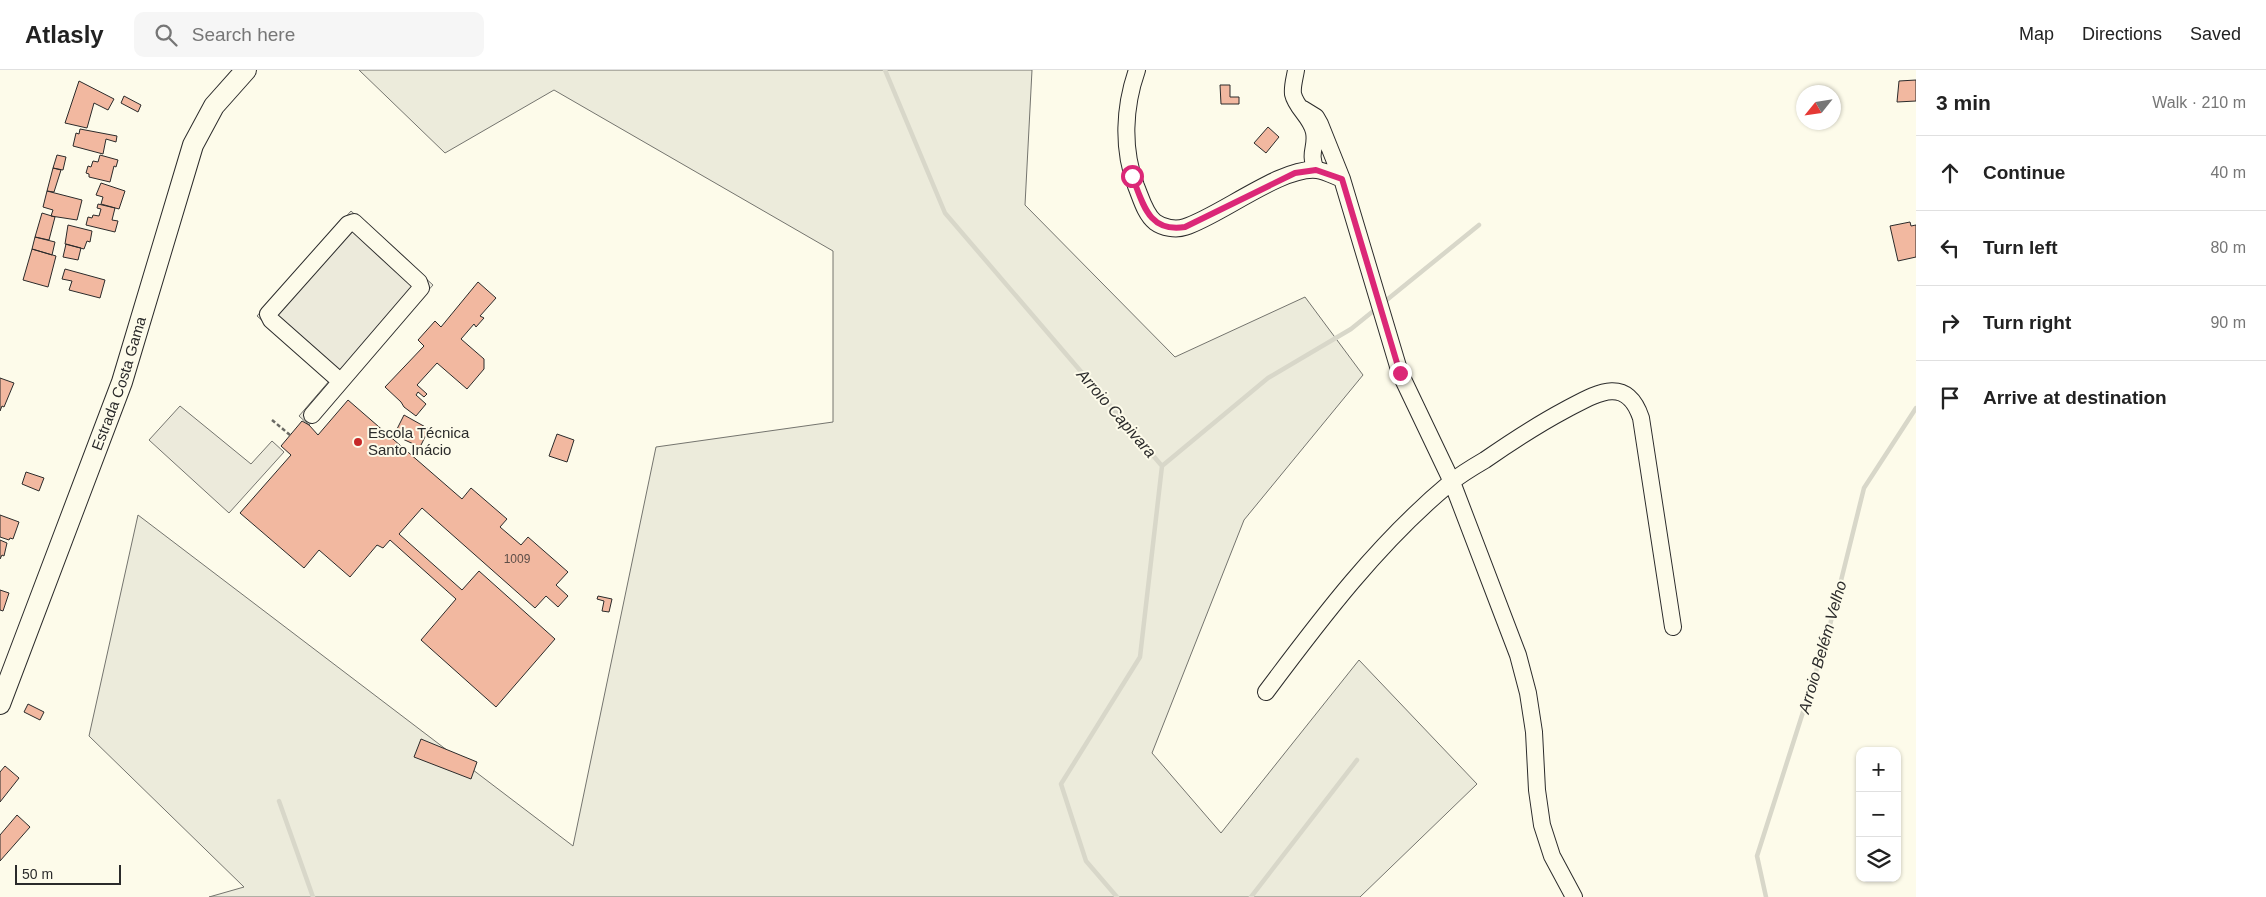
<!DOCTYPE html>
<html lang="en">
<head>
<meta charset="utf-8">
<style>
  :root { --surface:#fff; --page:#f6f6f6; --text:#222; --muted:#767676; --line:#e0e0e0 }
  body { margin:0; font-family:Helvetica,sans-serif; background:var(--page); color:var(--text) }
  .controls { position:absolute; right:15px; bottom:15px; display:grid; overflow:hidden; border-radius:10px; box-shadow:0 1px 4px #0004 }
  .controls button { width:45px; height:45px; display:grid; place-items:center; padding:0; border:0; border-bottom:1px solid var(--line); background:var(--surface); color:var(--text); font:25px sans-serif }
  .compass { position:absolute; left:1796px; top:15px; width:45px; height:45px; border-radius:50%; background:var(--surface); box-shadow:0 1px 4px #0004; rotate:240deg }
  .scale { position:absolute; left:15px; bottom:12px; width:106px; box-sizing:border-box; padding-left:5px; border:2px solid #2b2b2b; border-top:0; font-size:14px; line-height:18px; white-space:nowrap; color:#2b2b2b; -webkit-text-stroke:4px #fdfbea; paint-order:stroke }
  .stop { position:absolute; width:15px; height:15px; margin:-11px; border:4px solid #db2777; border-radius:50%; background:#fff }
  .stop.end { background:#db2777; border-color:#fff; box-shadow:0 1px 5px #0008 }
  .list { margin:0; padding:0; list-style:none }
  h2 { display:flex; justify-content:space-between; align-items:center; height:65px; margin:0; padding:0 20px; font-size:21px }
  h2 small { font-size:16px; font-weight:400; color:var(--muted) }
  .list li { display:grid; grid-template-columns:32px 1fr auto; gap:15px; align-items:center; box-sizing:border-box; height:75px; padding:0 20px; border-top:1px solid var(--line) }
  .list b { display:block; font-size:19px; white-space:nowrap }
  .list em { font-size:16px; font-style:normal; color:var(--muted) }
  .icon { flex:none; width:28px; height:28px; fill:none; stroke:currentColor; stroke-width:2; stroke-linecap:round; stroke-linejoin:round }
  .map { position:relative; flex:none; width:1916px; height:827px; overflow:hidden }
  header { display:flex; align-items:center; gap:30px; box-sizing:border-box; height:70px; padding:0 25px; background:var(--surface); border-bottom:1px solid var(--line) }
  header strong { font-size:24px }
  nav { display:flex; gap:28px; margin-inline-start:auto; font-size:18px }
  .search { width:350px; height:45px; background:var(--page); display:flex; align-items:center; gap:12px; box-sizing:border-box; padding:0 18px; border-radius:10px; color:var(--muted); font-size:19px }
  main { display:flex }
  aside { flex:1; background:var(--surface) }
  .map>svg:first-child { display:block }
</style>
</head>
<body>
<header>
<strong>Atlasly</strong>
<div class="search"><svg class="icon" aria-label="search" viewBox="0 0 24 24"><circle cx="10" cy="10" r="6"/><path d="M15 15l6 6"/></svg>Search here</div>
<nav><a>Map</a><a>Directions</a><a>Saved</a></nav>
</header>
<main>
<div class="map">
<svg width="1916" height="827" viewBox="0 0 1916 827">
  <rect width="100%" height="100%" fill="#fdfbea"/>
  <path fill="#ecebdb" stroke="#74746e" d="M359,0H1032L1025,135L1175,287L1305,227L1363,305L1244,450L1152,683L1221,763L1359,590L1477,714L1360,827H209L244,817L89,666L138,445L573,776L656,377L833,352V181L554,20L445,83Z"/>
  <path fill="#eceadb" stroke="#74746e" d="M351,141L433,215L309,355L299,346L330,310L257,246Z
    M180,336L251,394L272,371L284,382L229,443L149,370Z"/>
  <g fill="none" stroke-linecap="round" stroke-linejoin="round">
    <path stroke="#d8d7c9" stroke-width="4.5" d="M885,0L945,143L1162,396L1140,587L1061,714L1086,791L1117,827
      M1383,233L1479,155
      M1162,396L1268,308L1351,259L1377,238
      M279,731L313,827
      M1251,827L1357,690
      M1766,827L1757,786L1827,567L1864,418L1916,338"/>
  </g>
  <path fill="#f2b8a0" stroke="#2b2b2b" d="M1916,10V31L1897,32L1899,11Z
    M79,11L114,29L108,40L94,33L87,58L65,53Z
    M1220,15H1230V27H1239V34H1221Z
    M124,26L141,35L138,42L121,33Z
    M1268,57L1279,67L1266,83L1254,73Z
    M80,59L117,66L116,72L106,69L103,84L73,76L76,63L79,64Z
    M57,85L66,87L63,100L53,98Z
    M100,85L118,90L116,97L114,96L110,112L89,107V104L86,103L88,96L91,97L93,91L98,92Z
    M53,98L61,100L54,122L47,121Z
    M101,113L125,121L119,139L101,134L103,127L96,125Z
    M47,121L82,130L77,150L51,146L53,140L43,137Z
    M98,134L115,138L112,150L118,151L115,162L86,155L88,147L92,148L93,145L99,146L101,139L97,138Z
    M42,143L55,147L49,170L35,167Z
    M1910,152L1911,156L1916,155V187L1898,191L1890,156Z
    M68,155L92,161L90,172L87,171L84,179L65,174Z
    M35,167L55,172L52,185L32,179Z
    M66,174L81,178L78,190L63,187Z
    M32,179L56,186L48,217L23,210Z
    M65,199L105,210L100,228L69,220L72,211L62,209Z
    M478,212L496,228L480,246L484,248L476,257L474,254L461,269L484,289V299L467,319L437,293L417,315L427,324L424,327L418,322L416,325L426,334L416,346L404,337L401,332L385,317L424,276L418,270L435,251L441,257Z
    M0,308L14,313L4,337L2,336L0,341Z
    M348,330L462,429L471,418L507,449L500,457L521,475L528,467L568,502L556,515L568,526L558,537L546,526L535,538L422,438L399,464L462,520L479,501L555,569L496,637L421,570L456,529L390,470L383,478L377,475L350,507L319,480L304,498L240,443L291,385L281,376L302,351L309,355L318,365Z
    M404,345L429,359L420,377L394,365Z
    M557,364L574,370L567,392L549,386Z
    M26,402L44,408L39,421L22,414Z
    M0,445L19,452L13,469L10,468L9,470L0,467Z
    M0,470L7,473L4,486L2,485L0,489Z
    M0,520L9,523L3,541L0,540Z
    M598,526L612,529L609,542L602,541L604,531L597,529Z
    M28,634L44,642L40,650L24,642Z
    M421,669L477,692L471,709L414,687Z
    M5,696L19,708L0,732V702Z
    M17,745L30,757L0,791V765Z"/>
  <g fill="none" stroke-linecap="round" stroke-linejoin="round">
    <defs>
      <path id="minor" d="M1137,0C1124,37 1122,79 1136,116C1141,128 1145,144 1155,152C1163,158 1176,160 1185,157C1220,146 1282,96 1317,100C1325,101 1334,106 1342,109
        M1296,0C1295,7 1292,16 1293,24C1296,38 1311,47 1314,62C1317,78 1308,82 1316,100
        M1303,39L1316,47L1320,54L1342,109L1400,303L1452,412L1518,585L1528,623L1534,662L1537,720L1542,755L1552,786L1574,827
        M312,345L421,218L419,212L354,152L348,154L268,244L271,250L340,311
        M1266,622C1322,547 1378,473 1450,413C1461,404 1473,397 1485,390C1511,372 1537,355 1565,340C1594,325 1626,303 1641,348L1673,557"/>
      <g id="major">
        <path id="s1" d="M0,634L122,312L193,75L214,36L246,0"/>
      </g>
    </defs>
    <use href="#minor" stroke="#2b2b2b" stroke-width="18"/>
    <use href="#major" stroke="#2b2b2b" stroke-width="22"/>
    <path stroke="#6a6964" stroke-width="2.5" stroke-dasharray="4 2.5" stroke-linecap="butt" d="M272,350L290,365"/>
    <use href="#minor" stroke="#fdfbea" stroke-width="16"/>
    <use href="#major" stroke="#fdfbea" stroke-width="20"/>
  </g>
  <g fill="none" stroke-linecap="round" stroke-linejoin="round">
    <path stroke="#db2777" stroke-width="6" d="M1132,106C1143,133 1148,163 1185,157L1295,103L1316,100L1342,109L1400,303"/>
  </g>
  <circle fill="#c62828" stroke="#fdfbea" stroke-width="2" cx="358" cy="372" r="5"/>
  <g text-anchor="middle" stroke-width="4" stroke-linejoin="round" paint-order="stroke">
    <g font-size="12" fill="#5d4e48">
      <text x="517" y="493">1009</text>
    </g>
    <g font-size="15" fill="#2b2b2b" stroke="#fdfbea">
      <text dy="5" stroke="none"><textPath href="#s1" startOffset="342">Estrada Costa Gama</textPath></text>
    </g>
    <g font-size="15" fill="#2b2b2b" stroke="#fdfbea" text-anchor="start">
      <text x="368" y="368">Escola Técnica<tspan x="368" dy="17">Santo Inácio</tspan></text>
    </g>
    <g font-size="16" font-style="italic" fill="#2b2b2b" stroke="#fdfbea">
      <text transform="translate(1117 343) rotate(49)" y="6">Arroio Capivara</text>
      <text transform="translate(1822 577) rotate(-74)" y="6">Arroio Belém Velho</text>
    </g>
  </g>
</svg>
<div class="controls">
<button>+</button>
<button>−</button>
<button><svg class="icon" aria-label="layers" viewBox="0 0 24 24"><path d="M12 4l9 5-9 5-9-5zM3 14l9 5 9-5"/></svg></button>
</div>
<svg class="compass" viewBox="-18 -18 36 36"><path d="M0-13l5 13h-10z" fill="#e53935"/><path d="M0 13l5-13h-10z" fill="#767676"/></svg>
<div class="scale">50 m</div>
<div class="stop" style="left:1132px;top:106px"></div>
<div class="stop end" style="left:1400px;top:303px"></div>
</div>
<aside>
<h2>3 min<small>Walk · 210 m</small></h2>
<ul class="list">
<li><svg class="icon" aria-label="ahead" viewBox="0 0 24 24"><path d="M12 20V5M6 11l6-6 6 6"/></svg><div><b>Continue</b></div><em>40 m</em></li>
<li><svg class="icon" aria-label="left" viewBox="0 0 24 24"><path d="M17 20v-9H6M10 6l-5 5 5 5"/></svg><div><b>Turn left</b></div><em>80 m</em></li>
<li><svg class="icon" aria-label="right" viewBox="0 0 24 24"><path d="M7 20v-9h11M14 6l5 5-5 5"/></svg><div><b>Turn right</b></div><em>90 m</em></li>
<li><svg class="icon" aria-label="arrive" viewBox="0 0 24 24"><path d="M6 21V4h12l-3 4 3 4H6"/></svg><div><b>Arrive at destination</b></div></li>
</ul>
</aside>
</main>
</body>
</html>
